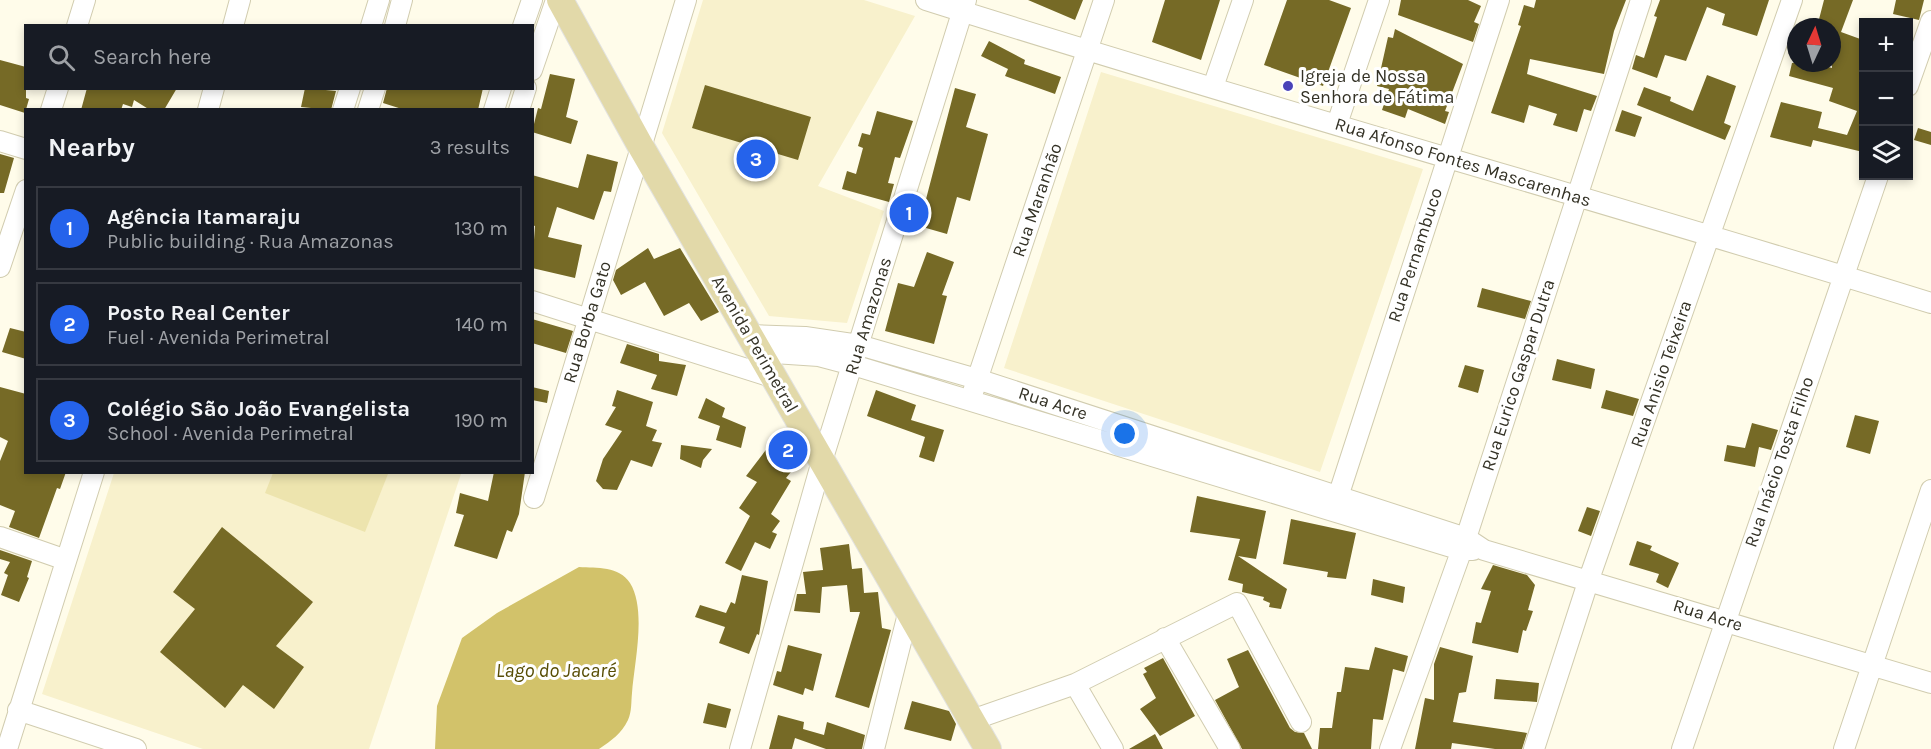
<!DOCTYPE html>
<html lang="en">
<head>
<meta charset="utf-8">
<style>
  :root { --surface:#171b24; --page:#20242c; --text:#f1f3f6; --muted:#9ea1a6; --line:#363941; --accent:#2563eb }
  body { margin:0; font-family:Karla,sans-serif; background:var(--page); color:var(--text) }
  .controls { position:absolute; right:18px; top:18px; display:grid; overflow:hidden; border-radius:0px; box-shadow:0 3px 9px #0003 }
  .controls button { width:54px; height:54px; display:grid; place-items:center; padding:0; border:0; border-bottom:2px solid var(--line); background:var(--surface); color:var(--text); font:30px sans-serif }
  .compass { position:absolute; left:1787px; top:18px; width:54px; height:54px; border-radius:50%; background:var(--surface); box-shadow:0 3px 9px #0003; rotate:4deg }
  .you { position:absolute; left:1125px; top:434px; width:21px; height:21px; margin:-15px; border:4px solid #fff; border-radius:50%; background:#1a73e8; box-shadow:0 0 0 9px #1a73e833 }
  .badge { display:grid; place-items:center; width:39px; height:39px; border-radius:50%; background:var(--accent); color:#fff; font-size:20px; font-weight:700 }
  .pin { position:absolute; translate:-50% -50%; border:3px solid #fff; box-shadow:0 2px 6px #0006 }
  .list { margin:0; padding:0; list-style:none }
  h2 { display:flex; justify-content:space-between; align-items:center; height:78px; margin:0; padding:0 24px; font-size:26px }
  h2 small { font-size:20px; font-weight:400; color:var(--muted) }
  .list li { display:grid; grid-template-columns:39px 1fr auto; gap:18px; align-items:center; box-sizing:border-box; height:84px; margin:0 12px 12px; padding:0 12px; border:2px solid var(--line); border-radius:0px }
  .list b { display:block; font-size:22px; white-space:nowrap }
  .list p { margin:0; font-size:20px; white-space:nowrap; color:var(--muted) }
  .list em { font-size:20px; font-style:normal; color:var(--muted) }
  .icon { flex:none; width:33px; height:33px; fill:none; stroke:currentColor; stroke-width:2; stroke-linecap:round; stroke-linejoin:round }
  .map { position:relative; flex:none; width:1931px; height:749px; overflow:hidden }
  .search { position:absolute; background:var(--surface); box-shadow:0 3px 9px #0003; left:24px; top:24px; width:510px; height:66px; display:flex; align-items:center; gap:15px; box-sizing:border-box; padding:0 21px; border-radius:0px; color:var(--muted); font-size:22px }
  .panel { position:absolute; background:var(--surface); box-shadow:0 3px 9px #0003; left:24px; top:108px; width:510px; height:366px; border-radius:0px }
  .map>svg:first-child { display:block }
</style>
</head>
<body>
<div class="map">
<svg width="1931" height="749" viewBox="0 0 1931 749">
  <rect width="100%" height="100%" fill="#fffcea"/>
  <path fill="#f8f1cc" d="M703,0H864L915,16L818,186L884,211L847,323L769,316L662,133Z
    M1101,72L1423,169L1320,472L1004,368Z
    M455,472L461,474L369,749H203L42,694L114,473Z"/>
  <path fill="#ede4ae" d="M385,473L388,474L365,532L265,493L273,473Z"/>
  <path fill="#d2c26a" d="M579,567C597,568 619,566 630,583C647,610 634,664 632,693C631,702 632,711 628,720C621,734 612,740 599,749H435L437,706L462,638L497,613Z"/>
  <path fill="#766a26" d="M1028,0H1083L1075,20Z
    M1165,0H1220L1201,60L1152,42Z
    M1287,0H1329L1351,8L1323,86L1264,65Z
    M1401,0H1468L1481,6L1474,22L1479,24L1473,42L1398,15Z
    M1536,0H1626L1614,31L1604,74L1530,59L1527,74L1597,96L1591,111L1584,109L1577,132L1553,125L1557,114L1529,105L1524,123L1491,113L1521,26L1518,25L1524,5L1534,8Z
    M1660,0H1769L1757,36L1722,25L1725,14L1707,7L1686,61L1665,55L1657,78L1632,69L1636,55L1644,58L1657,17L1654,16Z
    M1824,0H1853L1841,32L1863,40V152L1813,140L1811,147L1770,137L1781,102L1822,112L1818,128L1847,135L1857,111L1829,101L1833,88L1789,76L1792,63H1814L1832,68V27H1817Z
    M1896,0H1924L1919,20L1893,14Z
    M1395,29L1463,64L1445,111L1449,112L1445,124L1408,109L1405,118L1382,110L1389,89L1377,86L1388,37L1393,38Z
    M989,41L1025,60L1024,64L1061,77L1055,94L1005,76L1008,69L981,56Z
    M0,60L26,67V98L29,99L25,113L0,105Z
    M550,74L575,79L566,117L578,121L571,144L532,132L538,108L541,109Z
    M1707,75L1736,86L1724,123L1731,126L1725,140L1637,105L1644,87L1671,97L1670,101L1693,111Z
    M705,85L811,117L798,160L692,128Z
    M87,88H177L164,110H150L134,100L132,107L123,104L121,110H81Z
    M305,88L336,91L331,110L301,107Z
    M387,88H483L478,110H405L383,103Z
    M955,88L976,94L966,127L988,134L970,201L957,197L947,234L919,226Z
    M1622,110L1642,117L1635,137L1615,131Z
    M877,111L913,121L900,158L895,157L888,183L894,184L889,202L842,189L847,171L856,174L863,148L858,146L862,133L870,135Z
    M1918,128L1931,132V145L1914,140Z
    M0,154L14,158L4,193H0Z
    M587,154L618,162L611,192L604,191L594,220L557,207L548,237L582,245L575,278L532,268L535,226L532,225V175L578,188Z
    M648,248L654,259L680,248L719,312L701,321L689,303L664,316L645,282L621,295L613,280L616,270Z
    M927,252L954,262L942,295L947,296L934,344L885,331L898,283L914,287Z
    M1482,288L1531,301L1525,319L1477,307Z
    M532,319L573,331L566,353L532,343Z
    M10,328L26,332V359L2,352Z
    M627,344L659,354V361L686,365L677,396L651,389L657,375L620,363Z
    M1557,359L1595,369L1591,389L1552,380Z
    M1465,365L1484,370L1478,393L1458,387Z
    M0,387L26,394V472H66L60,489L57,488L39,538L9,527L15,511L0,505V461L8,441L0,437Z
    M532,387L549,391L547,403L532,400Z
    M617,390L653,402L646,426L657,430L652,441L662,443L652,467L631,460L617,490L603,489L596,481L603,459L622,431L605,425L616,407L612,406Z
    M876,390L916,405L911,420L944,430L934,462L919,457L925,437L867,416Z
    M1606,390L1639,399L1633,416L1601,408Z
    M706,398L725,408L722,417L746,427L741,448L716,440L720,426L698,418Z
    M1855,415L1879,421L1870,454L1846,447Z
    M1752,423L1778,430L1771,450L1759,447L1755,467L1724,461L1727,445L1745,448Z
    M778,434L798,450L803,457L786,478L791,481L771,514L780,521L772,532L777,534L770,549L755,542L741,571L725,563L750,516L739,508L757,482L746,476Z
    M681,445L712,449L703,460L701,468L680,459Z
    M494,472H525L519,514L512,532L507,530L497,559L454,546L464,515L456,513L460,493L488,501Z
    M1197,496L1266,511L1256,559L1238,556L1287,589L1281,609L1269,607L1270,603L1263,600L1264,597L1242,592L1243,584L1228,580L1240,539L1190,532Z
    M1587,507L1600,511L1591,536L1578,531Z
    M1291,519L1356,533L1346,579L1327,577L1328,572L1283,564Z
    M222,527L313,602L276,646L304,667L274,709L243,685L225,708L160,652L195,609L173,592Z
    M1637,541L1652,546L1650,550L1679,563L1668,588L1656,582L1659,574L1629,565Z
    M849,544L852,569L862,568L864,593L878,592L882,628L891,630L869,708L835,697L860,612H850L847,585L822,587L820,613L794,611L797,594H806L803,572L823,570L820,548Z
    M0,550L32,561L27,577L29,578L19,602L1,595L8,575L4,573L10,562L0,559Z
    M1493,565L1527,575L1535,585L1528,610L1533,611L1526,631L1523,630L1518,653L1472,643L1476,622L1481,623L1491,591L1481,589Z
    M742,575L768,581L759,635L757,634L749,654L719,643L725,627L695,617L700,605L726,613L731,602L735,604Z
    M1373,579L1405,587L1403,603L1371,595Z
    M788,645L822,654L813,691L805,688L803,695L773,685L777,671L781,672Z
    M1375,647L1408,656L1404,672L1393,669L1383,720L1373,719L1371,749H1318L1320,728H1332L1337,692H1341L1345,667L1369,670Z
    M1440,647L1473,656L1466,692L1459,693L1453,722L1527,733L1522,749H1495L1452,743L1451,749H1415L1425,698L1434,700V664Z
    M1248,650L1290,728L1295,732L1304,733L1312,749H1242L1215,700L1239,687L1227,659Z
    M1163,658L1195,716L1160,736L1140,709L1156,698L1143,674L1147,672L1144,668Z
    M1496,679L1539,683L1537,702L1494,699Z
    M912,701L949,711L956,724L951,741L904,729Z
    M708,703L731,709L726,728L703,723Z
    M778,715L804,722L803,729L824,735L827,722L865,735L862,749H826L795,738L792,749H769Z
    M1155,734L1163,749H1129Z"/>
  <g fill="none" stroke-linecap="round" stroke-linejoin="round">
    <defs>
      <path id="minor" d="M926,0C1260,106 1597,199 1931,303
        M77,26L85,0
        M233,26L240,0
        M371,26L379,0
        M395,26L402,0
        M523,26L532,0
        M532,70L556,0
        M1908,86L1931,21
        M1213,87L1243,0
        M51,110L58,88
        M208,110L214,88
        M343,110L350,88
        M368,110L375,88
        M494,110L501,88
        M519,110L526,88
        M1337,124L1379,0
        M0,141L26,149
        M0,267L26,190
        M532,301L775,378
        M749,335L805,337L859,345L977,379L1466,538L1484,550L1931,683
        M760,352L819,356L853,365L1461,550H1473
        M973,392L1104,0
        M534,498L686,0
        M1335,506L1499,0
        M0,537L66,560
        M1165,638L1230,749
        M1075,684L1113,749
        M18,710L136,749
        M972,720L1075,684L1237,603L1301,722
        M7,749L94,472
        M740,749L822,461L966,0
        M874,749L909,610
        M1390,749L1466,538L1641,0
        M1534,749L1589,579L1792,0
        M1682,749L1878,176
        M1844,749L1931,490"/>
      <path id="major" d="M560,0L640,145L988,749"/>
    </defs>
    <use href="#minor" stroke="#d1ccaf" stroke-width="22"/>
    <use href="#major" stroke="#e2e2e0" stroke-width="28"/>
    <use href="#minor" stroke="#fff" stroke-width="20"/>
    <use href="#major" stroke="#e2d9a9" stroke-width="26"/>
  </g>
  <circle fill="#4a43b9" stroke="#fff" stroke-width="2" cx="1288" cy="86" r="6"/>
  <g text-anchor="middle" stroke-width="6" stroke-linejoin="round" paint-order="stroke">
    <g font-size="18" fill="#333125" stroke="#fff" text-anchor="start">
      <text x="1300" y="82">Igreja de Nossa<tspan x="1300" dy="21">Senhora de Fátima</tspan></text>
    </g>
    <g font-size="18" fill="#333125" stroke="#fff">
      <text transform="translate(1463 162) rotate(17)" y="6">Rua Afonso Fontes Mascarenhas</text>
      <text transform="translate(1037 200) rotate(-71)" y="6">Rua Maranhão</text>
      <text transform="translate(1415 255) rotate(-72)" y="6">Rua Pernambuco</text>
      <text transform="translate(868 316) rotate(-73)" y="6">Rua Amazonas</text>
      <text transform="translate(587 322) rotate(-73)" y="6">Rua Borba Gato</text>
      <text transform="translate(755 344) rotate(60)" y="6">Avenida Perimetral</text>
      <text transform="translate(1661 374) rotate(-71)" y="6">Rua Anisio Teixeira</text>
      <text transform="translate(1518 375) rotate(-72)" y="6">Rua Eurico Gaspar Dutra</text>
      <text transform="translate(1053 403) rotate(18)" y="6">Rua Acre</text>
      <text transform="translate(1779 462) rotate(-71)" y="6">Rua Inácio Tosta Filho</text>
      <text transform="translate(1708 615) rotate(17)" y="6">Rua Acre</text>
    </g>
    <g font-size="20" font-style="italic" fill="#584d05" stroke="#fff">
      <text x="556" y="677">Lago do Jacaré</text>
    </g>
  </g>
</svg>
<div class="controls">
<button>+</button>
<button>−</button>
<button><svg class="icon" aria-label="layers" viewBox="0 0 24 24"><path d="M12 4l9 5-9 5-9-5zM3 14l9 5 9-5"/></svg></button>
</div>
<svg class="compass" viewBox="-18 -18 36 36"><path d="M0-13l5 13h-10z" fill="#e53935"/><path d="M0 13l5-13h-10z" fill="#9ea1a6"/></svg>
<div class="you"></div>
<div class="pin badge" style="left:909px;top:213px">1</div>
<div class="pin badge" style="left:788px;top:450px">2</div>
<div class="pin badge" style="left:756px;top:159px">3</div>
<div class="search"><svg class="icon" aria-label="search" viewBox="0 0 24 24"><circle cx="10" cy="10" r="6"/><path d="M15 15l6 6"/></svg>Search here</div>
<section class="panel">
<h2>Nearby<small>3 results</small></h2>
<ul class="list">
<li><span class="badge">1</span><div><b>Agência Itamaraju</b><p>Public building · Rua Amazonas</p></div><em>130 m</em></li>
<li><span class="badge">2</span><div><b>Posto Real Center</b><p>Fuel · Avenida Perimetral</p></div><em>140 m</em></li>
<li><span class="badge">3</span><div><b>Colégio São João Evangelista</b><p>School · Avenida Perimetral</p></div><em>190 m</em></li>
</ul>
</section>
</div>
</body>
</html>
